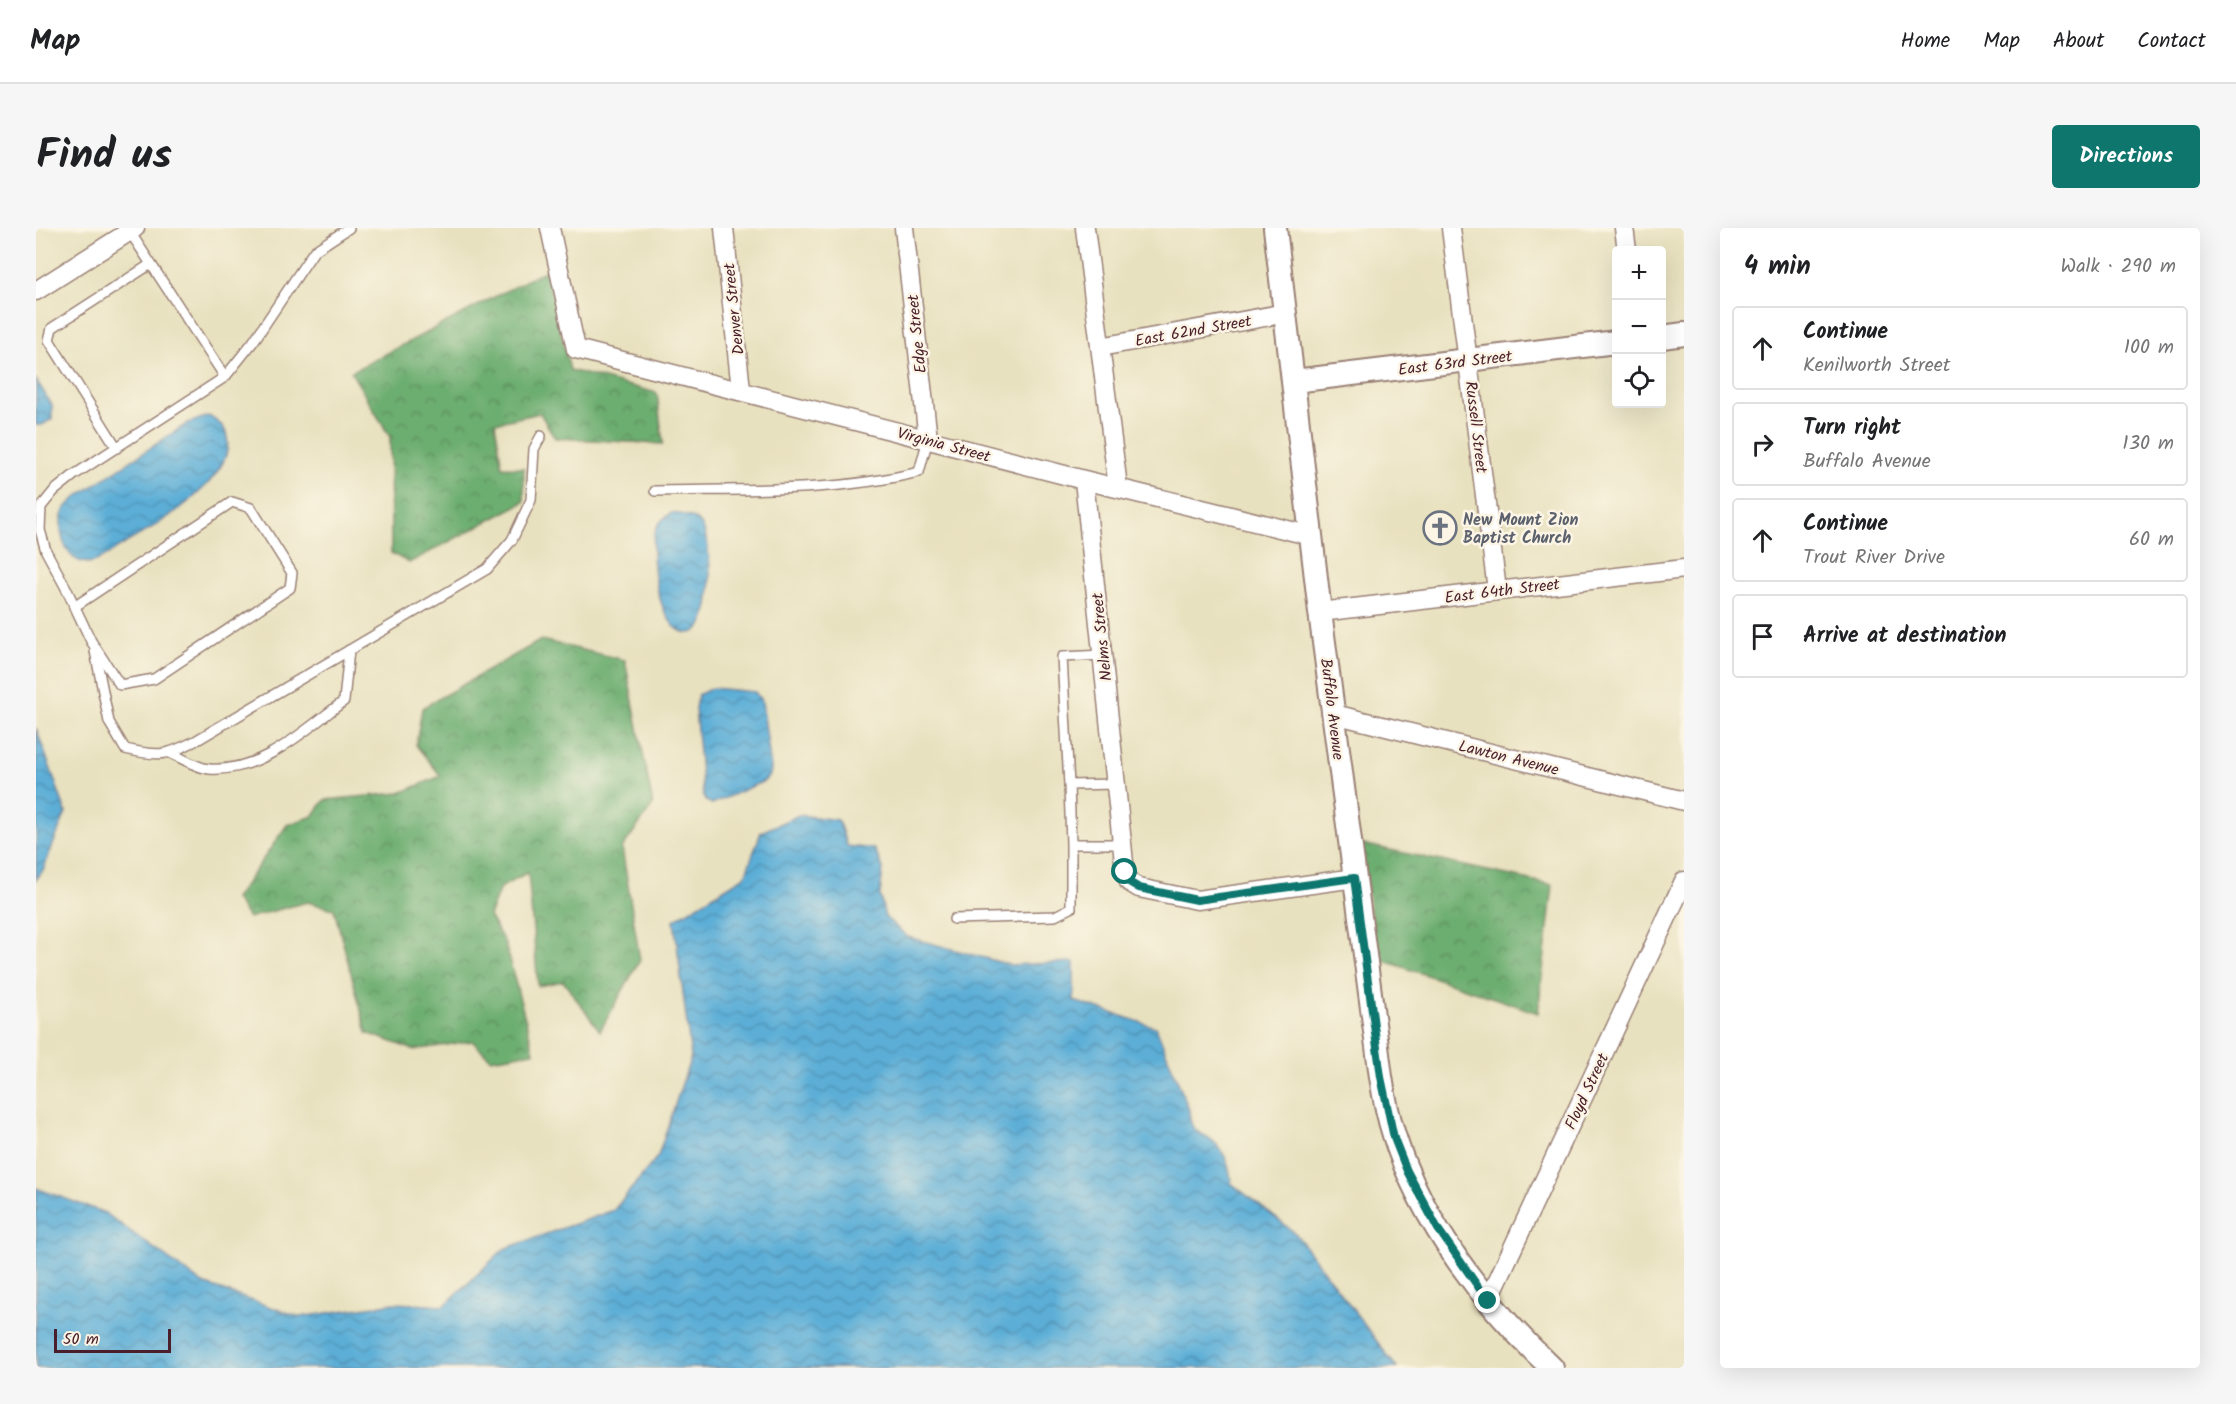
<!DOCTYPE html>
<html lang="en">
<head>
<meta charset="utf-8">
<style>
  :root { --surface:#fff; --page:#f6f6f6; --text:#202124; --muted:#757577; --line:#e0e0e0; --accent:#0f766e }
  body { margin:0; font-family:Kalam,sans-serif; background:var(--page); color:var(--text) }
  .controls { position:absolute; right:18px; top:18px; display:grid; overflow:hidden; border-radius:6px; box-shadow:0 6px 24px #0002 }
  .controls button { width:54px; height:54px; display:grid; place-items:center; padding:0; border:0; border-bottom:2px solid var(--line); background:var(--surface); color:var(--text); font:30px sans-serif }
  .scale { position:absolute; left:18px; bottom:15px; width:117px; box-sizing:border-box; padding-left:6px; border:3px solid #4a1f2b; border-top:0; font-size:16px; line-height:21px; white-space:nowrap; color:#4a1f2b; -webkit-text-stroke:4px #fcf5e5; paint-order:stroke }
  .stop { position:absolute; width:18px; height:18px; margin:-14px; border:4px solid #0f766e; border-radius:50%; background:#fff }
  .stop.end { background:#0f766e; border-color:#fff; box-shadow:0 2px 6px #0008 }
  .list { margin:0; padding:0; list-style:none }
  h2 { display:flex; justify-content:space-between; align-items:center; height:78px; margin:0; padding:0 24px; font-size:26px }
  h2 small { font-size:20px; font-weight:400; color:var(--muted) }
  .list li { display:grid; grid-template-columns:39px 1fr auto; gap:18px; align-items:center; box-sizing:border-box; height:84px; margin:0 12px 12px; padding:0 12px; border:2px solid var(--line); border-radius:6px }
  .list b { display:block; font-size:22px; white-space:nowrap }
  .list p { margin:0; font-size:20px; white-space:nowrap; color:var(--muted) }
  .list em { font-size:20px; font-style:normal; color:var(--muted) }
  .icon { flex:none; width:33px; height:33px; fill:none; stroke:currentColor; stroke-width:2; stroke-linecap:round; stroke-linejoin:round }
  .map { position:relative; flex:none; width:1648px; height:1140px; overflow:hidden; border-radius:6px }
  header { display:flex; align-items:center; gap:36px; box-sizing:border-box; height:84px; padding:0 30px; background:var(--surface); border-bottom:2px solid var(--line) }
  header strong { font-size:28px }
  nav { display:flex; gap:33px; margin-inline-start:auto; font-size:21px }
  .intro { display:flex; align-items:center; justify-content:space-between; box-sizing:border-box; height:144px; padding:0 36px }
  h1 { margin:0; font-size:42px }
  .button { padding:15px 27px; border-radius:6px; background:var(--accent); color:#fff; font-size:21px; font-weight:700 }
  main { display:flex; gap:36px; padding:0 36px }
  aside { flex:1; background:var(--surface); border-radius:6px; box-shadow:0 6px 24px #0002 }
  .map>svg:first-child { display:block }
</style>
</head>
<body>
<header>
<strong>Map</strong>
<nav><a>Home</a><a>Map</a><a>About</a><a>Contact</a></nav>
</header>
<div class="intro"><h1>Find us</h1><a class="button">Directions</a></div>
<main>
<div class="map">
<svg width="1648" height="1140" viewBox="0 0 1648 1140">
  <defs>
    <pattern id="forest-crowns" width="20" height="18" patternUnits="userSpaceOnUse" patternTransform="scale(1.5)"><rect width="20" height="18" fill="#6cad70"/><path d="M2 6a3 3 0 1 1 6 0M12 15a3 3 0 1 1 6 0" fill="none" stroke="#5b8c5c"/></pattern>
    <pattern id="water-waves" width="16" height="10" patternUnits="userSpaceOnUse" patternTransform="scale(1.5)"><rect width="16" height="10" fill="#5caed7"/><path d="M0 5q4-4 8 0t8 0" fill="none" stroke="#4e8daf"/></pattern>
  </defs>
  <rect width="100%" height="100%" fill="#fcf5e5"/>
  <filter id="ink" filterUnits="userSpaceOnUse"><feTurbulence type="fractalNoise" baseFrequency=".0167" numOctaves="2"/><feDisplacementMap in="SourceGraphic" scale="12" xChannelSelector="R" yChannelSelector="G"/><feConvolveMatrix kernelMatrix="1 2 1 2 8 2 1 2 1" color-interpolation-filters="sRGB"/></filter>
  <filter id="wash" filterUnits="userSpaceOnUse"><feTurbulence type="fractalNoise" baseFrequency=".008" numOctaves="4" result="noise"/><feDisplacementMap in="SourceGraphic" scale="24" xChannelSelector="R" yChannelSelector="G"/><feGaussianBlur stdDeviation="1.35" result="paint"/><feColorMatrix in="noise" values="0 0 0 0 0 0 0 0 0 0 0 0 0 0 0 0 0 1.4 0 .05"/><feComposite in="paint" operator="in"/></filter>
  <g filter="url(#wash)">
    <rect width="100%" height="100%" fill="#e8e1bf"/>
    <path fill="url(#forest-crowns)" stroke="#5b664e" stroke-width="1.5" d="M510,42L534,142L621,165L627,216L519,210L504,185L459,195L466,239L488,240V274L373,335L355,325L354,209L315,144Z
      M505,412L589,432L617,577L586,620L604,732L564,803L527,753L502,758L492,644L464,660L453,688L469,715L498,824L455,831L436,813L378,822L331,805L298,681L271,674L212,690L199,671L251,597L277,588L289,572L364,565L405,548L380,517L386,480Z
      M1326,616L1517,657L1502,785L1340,730Z"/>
    <path fill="url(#water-waves)" stroke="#536681" stroke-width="1.5" d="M0,152L16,177V191L6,197H0Z
      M173,188C177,191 184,195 187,199C213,243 122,297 93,313C83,319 67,331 57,334C31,340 20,304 27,285C29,278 37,273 42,268L152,195Z
      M636,285C645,286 658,288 665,296C676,311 682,405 653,405C622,406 611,322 620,301C623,293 629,289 636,285Z
      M676,460L719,464L726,474L735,540L734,547L728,553L676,576L670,573L667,568L659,480L662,467Z
      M0,500L30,584L7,642L0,652Z
      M763,587L802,592L811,618L838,621L847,640L844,668L849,689L872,709L974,737L1038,734V773L1120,799L1153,882C1154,909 1166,901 1180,916C1191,927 1194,941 1195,955L1259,1005L1361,1140H0V960L69,985L167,1056L264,1089L359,1075L408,1078L468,1021L578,982L622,928L655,829L638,692L709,648L725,604Z"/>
  </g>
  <g filter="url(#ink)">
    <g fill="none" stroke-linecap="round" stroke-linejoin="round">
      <defs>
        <path id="service" d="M94,4L189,149
          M81,220L13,112L16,100L115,36
          M619,263C706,261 798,265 883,244L892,211
          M38,379L196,274L215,280L256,345L254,360L118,451L84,457L55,413L30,360L10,323L4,302L5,279L18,263L38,247L189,149L217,114L278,23L313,0
          M59,423L73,494L89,521C124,529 130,528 161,512L451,341L476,312L495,272L498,221L505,208
          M134,525C146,530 161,540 173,541C225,545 269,502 308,473L313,422
          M1033,557L1026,429L1067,427
          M1035,616L1033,557L1081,556
          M918,691L1019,688L1035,680V616H1087"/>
        <path id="minor" d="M514,0L540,121L1048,252L1276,308
          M688,0L705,162
          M868,0L892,211
          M1049,0L1082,259
          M1415,0L1461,362
          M1588,0L1591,22
          M0,63L99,0
          M1064,119L1250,85
          M1048,252L1089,644L1093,654L1103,660L1161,672L1319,650
          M1284,384L1648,341
          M1298,486L1648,573
          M1452,1073L1648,653"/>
        <path id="tertiary" d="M1239,0L1284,384L1345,849C1348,869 1352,888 1358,907C1385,994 1450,1079 1516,1140
          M1626,109L1648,106
          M1258,153L1580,114"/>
      </defs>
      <use href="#service" stroke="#998075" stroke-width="12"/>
      <use href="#minor" stroke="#998075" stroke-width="21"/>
      <use href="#tertiary" stroke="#998075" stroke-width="26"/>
      <use href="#service" stroke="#fff" stroke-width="9"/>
      <use href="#minor" stroke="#fff" stroke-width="18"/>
      <use href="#tertiary" stroke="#fff" stroke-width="22"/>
    </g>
  </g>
  <g fill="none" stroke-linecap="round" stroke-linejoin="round" filter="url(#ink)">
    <path stroke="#0f766e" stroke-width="8" d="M1089,644L1093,654L1103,660L1161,672L1318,650L1345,849L1358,910L1371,943L1402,1001L1452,1073"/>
  </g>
  <defs>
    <symbol id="church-ring" viewBox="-11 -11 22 22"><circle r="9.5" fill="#fcf5e5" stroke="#6b7280" stroke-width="1.5"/><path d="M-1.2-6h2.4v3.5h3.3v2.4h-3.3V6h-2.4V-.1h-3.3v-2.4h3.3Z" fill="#6b7280"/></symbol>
  </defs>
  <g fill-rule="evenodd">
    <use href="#church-ring" x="1385" y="281" width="38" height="38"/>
  </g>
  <g text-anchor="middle" stroke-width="5" stroke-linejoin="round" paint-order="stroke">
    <g font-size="16" fill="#4a1f2b" stroke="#fcf5e5">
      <text transform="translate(697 81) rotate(-96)" y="6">Denver Street</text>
      <text transform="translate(1157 102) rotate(-10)" y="6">East 62nd Street</text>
      <text transform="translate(880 106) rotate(-96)" y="6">Edge Street</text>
      <text transform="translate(1419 134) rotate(-7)" y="6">East 63rd Street</text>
      <text transform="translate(1441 199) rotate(83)" y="6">Russell Street</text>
      <text transform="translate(908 216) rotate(15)" y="6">Virginia Street</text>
      <text transform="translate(1466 362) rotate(-7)" y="6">East 64th Street</text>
      <text transform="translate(1065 409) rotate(-96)" y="6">Nelms Street</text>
      <text transform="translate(1297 481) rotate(83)" y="6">Buffalo Avenue</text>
      <text transform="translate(1473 529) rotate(14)" y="6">Lawton Avenue</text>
      <text transform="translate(1550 863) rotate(-65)" y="6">Floyd Street</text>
    </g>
    <g font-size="16" font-weight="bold" fill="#5b616d" stroke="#fcf5e5" text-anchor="start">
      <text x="1427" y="297">New Mount Zion<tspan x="1427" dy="18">Baptist Church</tspan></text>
    </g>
  </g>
</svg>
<div class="controls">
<button>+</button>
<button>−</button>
<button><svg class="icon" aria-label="locate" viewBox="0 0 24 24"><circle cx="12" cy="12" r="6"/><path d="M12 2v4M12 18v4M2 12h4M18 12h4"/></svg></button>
</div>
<div class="scale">50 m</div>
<div class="stop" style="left:1089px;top:644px"></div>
<div class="stop end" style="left:1452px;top:1073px"></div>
</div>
<aside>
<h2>4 min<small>Walk · 290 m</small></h2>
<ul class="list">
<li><svg class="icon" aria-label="ahead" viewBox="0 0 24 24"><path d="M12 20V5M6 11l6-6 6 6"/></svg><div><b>Continue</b><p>Kenilworth Street</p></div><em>100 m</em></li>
<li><svg class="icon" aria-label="right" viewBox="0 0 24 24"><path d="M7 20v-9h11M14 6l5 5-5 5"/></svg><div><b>Turn right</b><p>Buffalo Avenue</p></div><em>130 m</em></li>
<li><svg class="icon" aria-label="ahead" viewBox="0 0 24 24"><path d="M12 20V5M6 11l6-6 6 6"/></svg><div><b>Continue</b><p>Trout River Drive</p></div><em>60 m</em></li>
<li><svg class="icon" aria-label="arrive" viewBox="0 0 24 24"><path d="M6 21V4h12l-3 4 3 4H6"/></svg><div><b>Arrive at destination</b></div></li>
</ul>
</aside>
</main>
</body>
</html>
